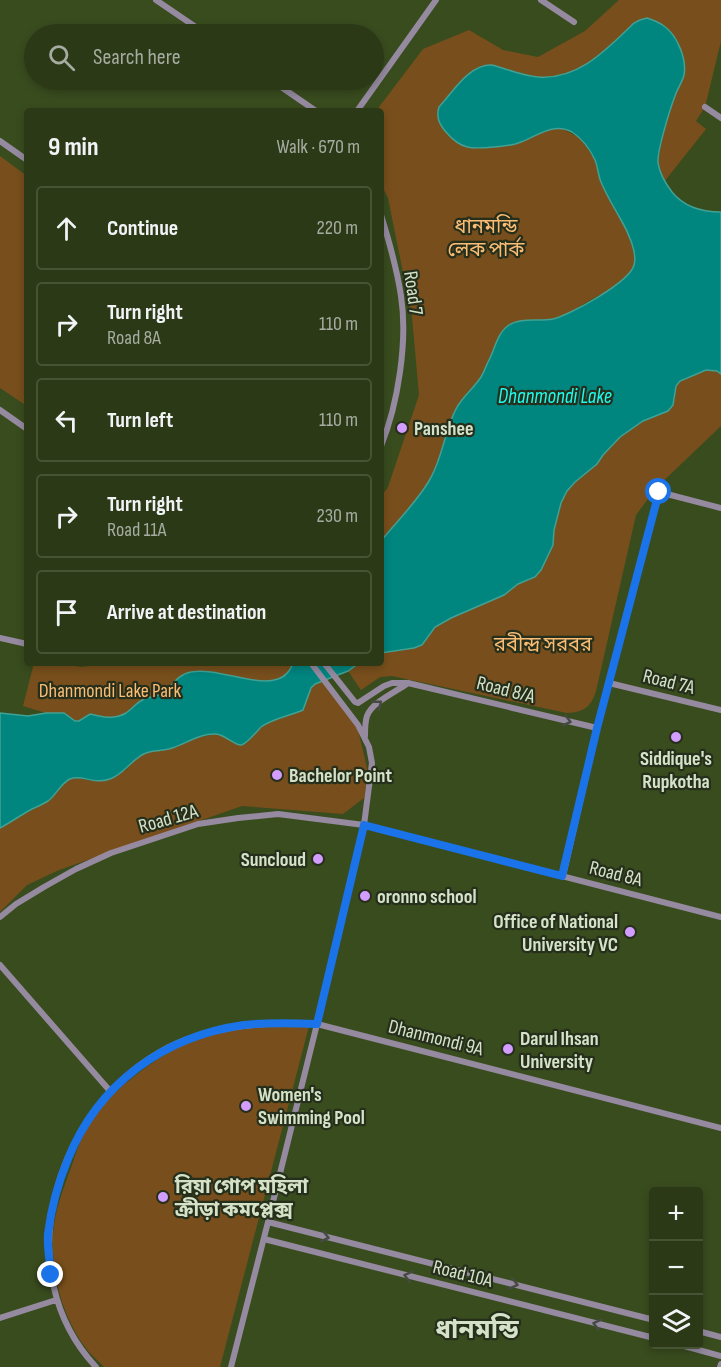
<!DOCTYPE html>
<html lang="en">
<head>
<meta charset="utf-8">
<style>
  :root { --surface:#2b3916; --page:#374423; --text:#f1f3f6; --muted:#a6aca1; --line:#475335 }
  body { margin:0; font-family:"Sofia Sans Condensed","Noto Sans Bengali",sans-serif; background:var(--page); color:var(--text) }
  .controls { position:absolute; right:18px; bottom:18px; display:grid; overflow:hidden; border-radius:6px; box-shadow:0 3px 9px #0003 }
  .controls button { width:54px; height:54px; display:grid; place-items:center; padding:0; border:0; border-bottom:2px solid var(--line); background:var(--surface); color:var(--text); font:30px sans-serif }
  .stop { position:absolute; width:18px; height:18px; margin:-14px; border:4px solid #1a73e8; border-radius:50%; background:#fff }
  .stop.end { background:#1a73e8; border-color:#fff; box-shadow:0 2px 6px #0008 }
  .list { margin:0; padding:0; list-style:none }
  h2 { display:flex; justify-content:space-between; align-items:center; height:78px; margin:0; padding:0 24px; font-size:26px }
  h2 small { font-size:20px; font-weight:400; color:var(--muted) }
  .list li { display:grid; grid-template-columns:39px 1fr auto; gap:18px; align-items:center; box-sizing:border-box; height:84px; margin:0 12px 12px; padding:0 12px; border:2px solid var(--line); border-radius:6px }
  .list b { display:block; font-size:22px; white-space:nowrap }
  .list p { margin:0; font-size:20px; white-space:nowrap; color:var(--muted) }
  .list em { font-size:20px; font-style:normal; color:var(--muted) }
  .icon { flex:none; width:33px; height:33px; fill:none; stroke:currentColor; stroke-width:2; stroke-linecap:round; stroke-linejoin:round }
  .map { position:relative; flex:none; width:721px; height:1367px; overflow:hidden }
  .search { position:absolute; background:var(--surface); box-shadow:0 3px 9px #0003; left:24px; top:24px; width:360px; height:66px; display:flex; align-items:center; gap:15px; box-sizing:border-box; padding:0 21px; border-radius:33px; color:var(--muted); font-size:22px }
  .panel { position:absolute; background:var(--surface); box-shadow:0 3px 9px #0003; left:24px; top:108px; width:360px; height:558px; border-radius:6px }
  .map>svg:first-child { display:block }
</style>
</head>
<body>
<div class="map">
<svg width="721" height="1367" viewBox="0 0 721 1367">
  <rect width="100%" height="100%" fill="#394c1e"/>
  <path fill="#784f1c" d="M619,0H721V41L705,107L696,121L706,129L664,182L658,161L664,131L675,95L681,82L663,25L655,21L647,18L594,60L574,71L554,77H536L492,65L456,88L439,107V122L445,131L483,148L508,146L520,143L544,131L557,129H563L580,138L594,158L600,178L606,192L627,229L633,250L635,260L634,266L629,274L607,292L594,298L565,315L552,319L521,321L510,324L498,338L493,353L481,377L467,393L442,450L439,461L429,481L417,499L381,541V497L388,487L419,395L412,317L388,198L381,184V111H376L423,49L469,30L503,50L538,57L585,31Z
    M0,156L27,176V406L0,388Z
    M706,370L717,371L721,374V426L656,488L636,515L596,691C591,707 584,712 567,713L392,676L380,677L361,690L348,671L359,663H381V653L414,648L422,645L435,627L451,618L504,595L518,584L529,580L541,570L550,553L553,545L554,530L561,503L567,491L582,475L597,464L603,455L620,437L643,421L663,414L674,395L676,386L680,381Z
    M34,663H55L82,667L108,663H293C291,670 285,677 278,679C256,687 216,667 191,672C179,674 174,684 166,691C160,697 152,696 144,699C137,702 132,709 126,713C114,720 102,717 90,715L79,721H75L64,713H46L23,706Z
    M322,680L358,730L368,772L364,798L343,814L242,806L59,870L27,885L0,912V828L48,801L56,793L59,787L66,781L74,777L91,781L126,770L134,760L144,753L169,749L196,738L216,734L225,737L241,745H244L255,733L267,723L291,715L315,684Z
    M289,1024L309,1026L220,1367H104C99,1362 93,1356 88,1351C63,1319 51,1276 53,1235C54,1212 64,1187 72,1165C79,1144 85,1127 100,1109C116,1088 155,1059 178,1047C209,1030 254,1027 289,1024Z"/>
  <path fill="#00857f" stroke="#40a195" stroke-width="1.5" d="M647,18C653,20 659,22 664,26C677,35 687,59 684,75C682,83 677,89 675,96C670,109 657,151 658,163C660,174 665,183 672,192C684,207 702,212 721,212V374L717,371L706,370L680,381L676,386L673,405L668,411L643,421L620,437L603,455L597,464L575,482L567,491L561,503L554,530L553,545L541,570L535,577L518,584L504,595L451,618L435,627L422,645L414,648L381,653V541C397,521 416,503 429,481C443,458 444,432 456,409C462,397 474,388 481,377C484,372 486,366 489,360C495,349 497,333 509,325C521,317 539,322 553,319C570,315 630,282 634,265C638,252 626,228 620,218C613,206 606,194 601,182C598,175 598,167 595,160C590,149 581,138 572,132C554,122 537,136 521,142C512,146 503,146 494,147C472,149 461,150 446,132C439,124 436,117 439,107C453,92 469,64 492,65C507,69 523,76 538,77C579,80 607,49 634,23L640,20Z
    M293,663H359L348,671L315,684L311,688L303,710C290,716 273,718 261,727C257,731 246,745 241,745C235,745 225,735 216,734C200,733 184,745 169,749C161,751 154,750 146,753C132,758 125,774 110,779C93,785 82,774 70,779C60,784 57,794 48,801C43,804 37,807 32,809C21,815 11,822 0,828V713L28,716L46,713H64L75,721H79L90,714C102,717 114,720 126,713C132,709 137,702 144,699C151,696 160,697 166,691C173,684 179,674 191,672C216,667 255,687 278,679C285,677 291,670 293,663Z"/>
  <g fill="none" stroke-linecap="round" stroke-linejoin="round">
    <path stroke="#958aa0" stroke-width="6" d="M156,0L206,34
      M541,0L574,22
      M271,80L316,111
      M705,107L721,118
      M357,111L436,0
      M0,141L27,160
      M381,215C389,241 397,269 401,296C408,341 398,404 381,446
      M0,410L27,429
      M0,638L27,644
      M324,663L355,702L358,703L384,686L392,683H408L597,728
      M609,683L721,710
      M365,736C365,729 365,722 367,716C372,702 396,692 408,683
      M563,876L597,728L659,492L721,508
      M0,917L16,904L44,887L76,869L111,853L198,824L238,818L278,814L364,825L721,917
      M0,965L110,1091
      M268,1222L654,1320
      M264,1239L654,1338
      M0,1318L56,1300
      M698,1331L721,1337
      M677,1344L721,1356
      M96,1367C8,1273 53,1115 158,1053C206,1025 264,1021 317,1024L721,1128
      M231,1367L268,1222L317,1024L364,825L372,763L369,747L358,725L311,663
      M720,1367L721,1364"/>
  </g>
  <defs><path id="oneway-chevron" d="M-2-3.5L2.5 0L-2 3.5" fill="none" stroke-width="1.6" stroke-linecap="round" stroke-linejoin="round" transform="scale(1.5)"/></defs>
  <g stroke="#474a43">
    <use href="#oneway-chevron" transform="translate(378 704) rotate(-38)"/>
    <use href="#oneway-chevron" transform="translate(567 721) rotate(14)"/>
    <use href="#oneway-chevron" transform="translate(325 1237) rotate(14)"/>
    <use href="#oneway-chevron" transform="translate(408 1276) rotate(-166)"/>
    <use href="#oneway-chevron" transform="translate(514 1284) rotate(14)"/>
    <use href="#oneway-chevron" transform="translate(597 1324) rotate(-166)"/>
  </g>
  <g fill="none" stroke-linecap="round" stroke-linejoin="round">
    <path stroke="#1a73e8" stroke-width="8" d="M51,1275C50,1262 47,1248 48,1234C51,1209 58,1183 68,1159C98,1084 164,1036 244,1025C269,1022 293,1023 317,1024L364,825L562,876L597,728L659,492"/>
  </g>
  <g fill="#d29dfd" stroke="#262f1b" stroke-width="2">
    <circle cx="402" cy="428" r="6"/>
    <circle cx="676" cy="737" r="6"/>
    <circle cx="277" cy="775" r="6"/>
    <circle cx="318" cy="859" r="6"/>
    <circle cx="365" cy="896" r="6"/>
    <circle cx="630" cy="932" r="6"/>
    <circle cx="508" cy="1049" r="6"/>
    <circle cx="246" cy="1106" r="6"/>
    <circle cx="163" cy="1197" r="6"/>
  </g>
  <g text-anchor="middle" stroke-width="4.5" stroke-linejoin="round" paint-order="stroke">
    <g font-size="20" fill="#fbbc74" stroke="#262f1b">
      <text x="486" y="233">ধানমন্ডি<tspan x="486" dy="23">লেক পার্ক</tspan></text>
      <text x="543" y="651">রবীন্দ্র সরবর</text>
      <text x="110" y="697">Dhanmondi Lake Park</text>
    </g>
    <g font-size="20" fill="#d5e2c8" stroke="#262f1b">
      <text transform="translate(414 293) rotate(82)" y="7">Road 7</text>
      <text transform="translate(669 681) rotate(14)" y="7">Road 7A</text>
      <text transform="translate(506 689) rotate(14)" y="7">Road 8/A</text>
      <text transform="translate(168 818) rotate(-16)" y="7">Road 12A</text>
      <text transform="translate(616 873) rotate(14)" y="7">Road 8A</text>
      <text transform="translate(436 1037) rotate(14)" y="7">Dhanmondi 9A</text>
      <text transform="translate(463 1273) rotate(14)" y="7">Road 10A</text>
    </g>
    <g font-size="20" font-weight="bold" fill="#d5e2c8" stroke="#262f1b" text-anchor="start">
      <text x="414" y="435">Panshee</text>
      <text x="676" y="765" text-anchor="middle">Siddique's<tspan x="676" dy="23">Rupkotha</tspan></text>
      <text x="289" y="782">Bachelor Point</text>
      <text x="306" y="866" text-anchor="end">Suncloud</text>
      <text x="377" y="903">oronno school</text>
      <text x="618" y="928" text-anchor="end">Office of National<tspan x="618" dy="23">University VC</tspan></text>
      <text x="520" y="1045">Darul Ihsan<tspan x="520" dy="23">University</tspan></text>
      <text x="258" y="1101">Women's<tspan x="258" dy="23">Swimming Pool</tspan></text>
      <text x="175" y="1193">রিয়া গোপ মহিলা<tspan x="175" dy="23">ক্রীড়া কমপ্লেক্স</tspan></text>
    </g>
    <g font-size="21" font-style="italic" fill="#1bfcf0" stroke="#262f1b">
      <text x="555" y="403">Dhanmondi Lake</text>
    </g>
    <g font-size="26" font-weight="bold" fill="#d5e2c8" stroke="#262f1b">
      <text x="477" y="1338">ধানমন্ডি</text>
    </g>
  </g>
</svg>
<div class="controls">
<button>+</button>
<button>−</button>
<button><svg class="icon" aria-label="layers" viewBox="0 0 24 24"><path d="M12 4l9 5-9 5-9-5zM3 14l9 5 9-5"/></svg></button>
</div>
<div class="stop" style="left:659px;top:492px"></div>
<div class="stop end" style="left:51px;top:1275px"></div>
<div class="search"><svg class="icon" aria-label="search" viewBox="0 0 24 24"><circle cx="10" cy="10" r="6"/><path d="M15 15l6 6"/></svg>Search here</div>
<section class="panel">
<h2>9 min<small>Walk · 670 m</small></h2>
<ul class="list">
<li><svg class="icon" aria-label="ahead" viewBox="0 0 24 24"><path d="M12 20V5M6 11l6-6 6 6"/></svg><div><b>Continue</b></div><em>220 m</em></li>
<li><svg class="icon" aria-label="right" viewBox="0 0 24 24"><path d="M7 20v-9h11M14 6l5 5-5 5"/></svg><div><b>Turn right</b><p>Road 8A</p></div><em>110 m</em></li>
<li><svg class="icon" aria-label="left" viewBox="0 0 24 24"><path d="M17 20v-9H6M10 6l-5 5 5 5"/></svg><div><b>Turn left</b></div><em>110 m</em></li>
<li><svg class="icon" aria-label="right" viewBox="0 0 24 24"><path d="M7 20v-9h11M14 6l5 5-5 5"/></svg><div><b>Turn right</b><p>Road 11A</p></div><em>230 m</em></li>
<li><svg class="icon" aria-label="arrive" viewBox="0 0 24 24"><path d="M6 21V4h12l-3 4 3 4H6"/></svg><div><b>Arrive at destination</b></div></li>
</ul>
</section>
</div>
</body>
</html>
